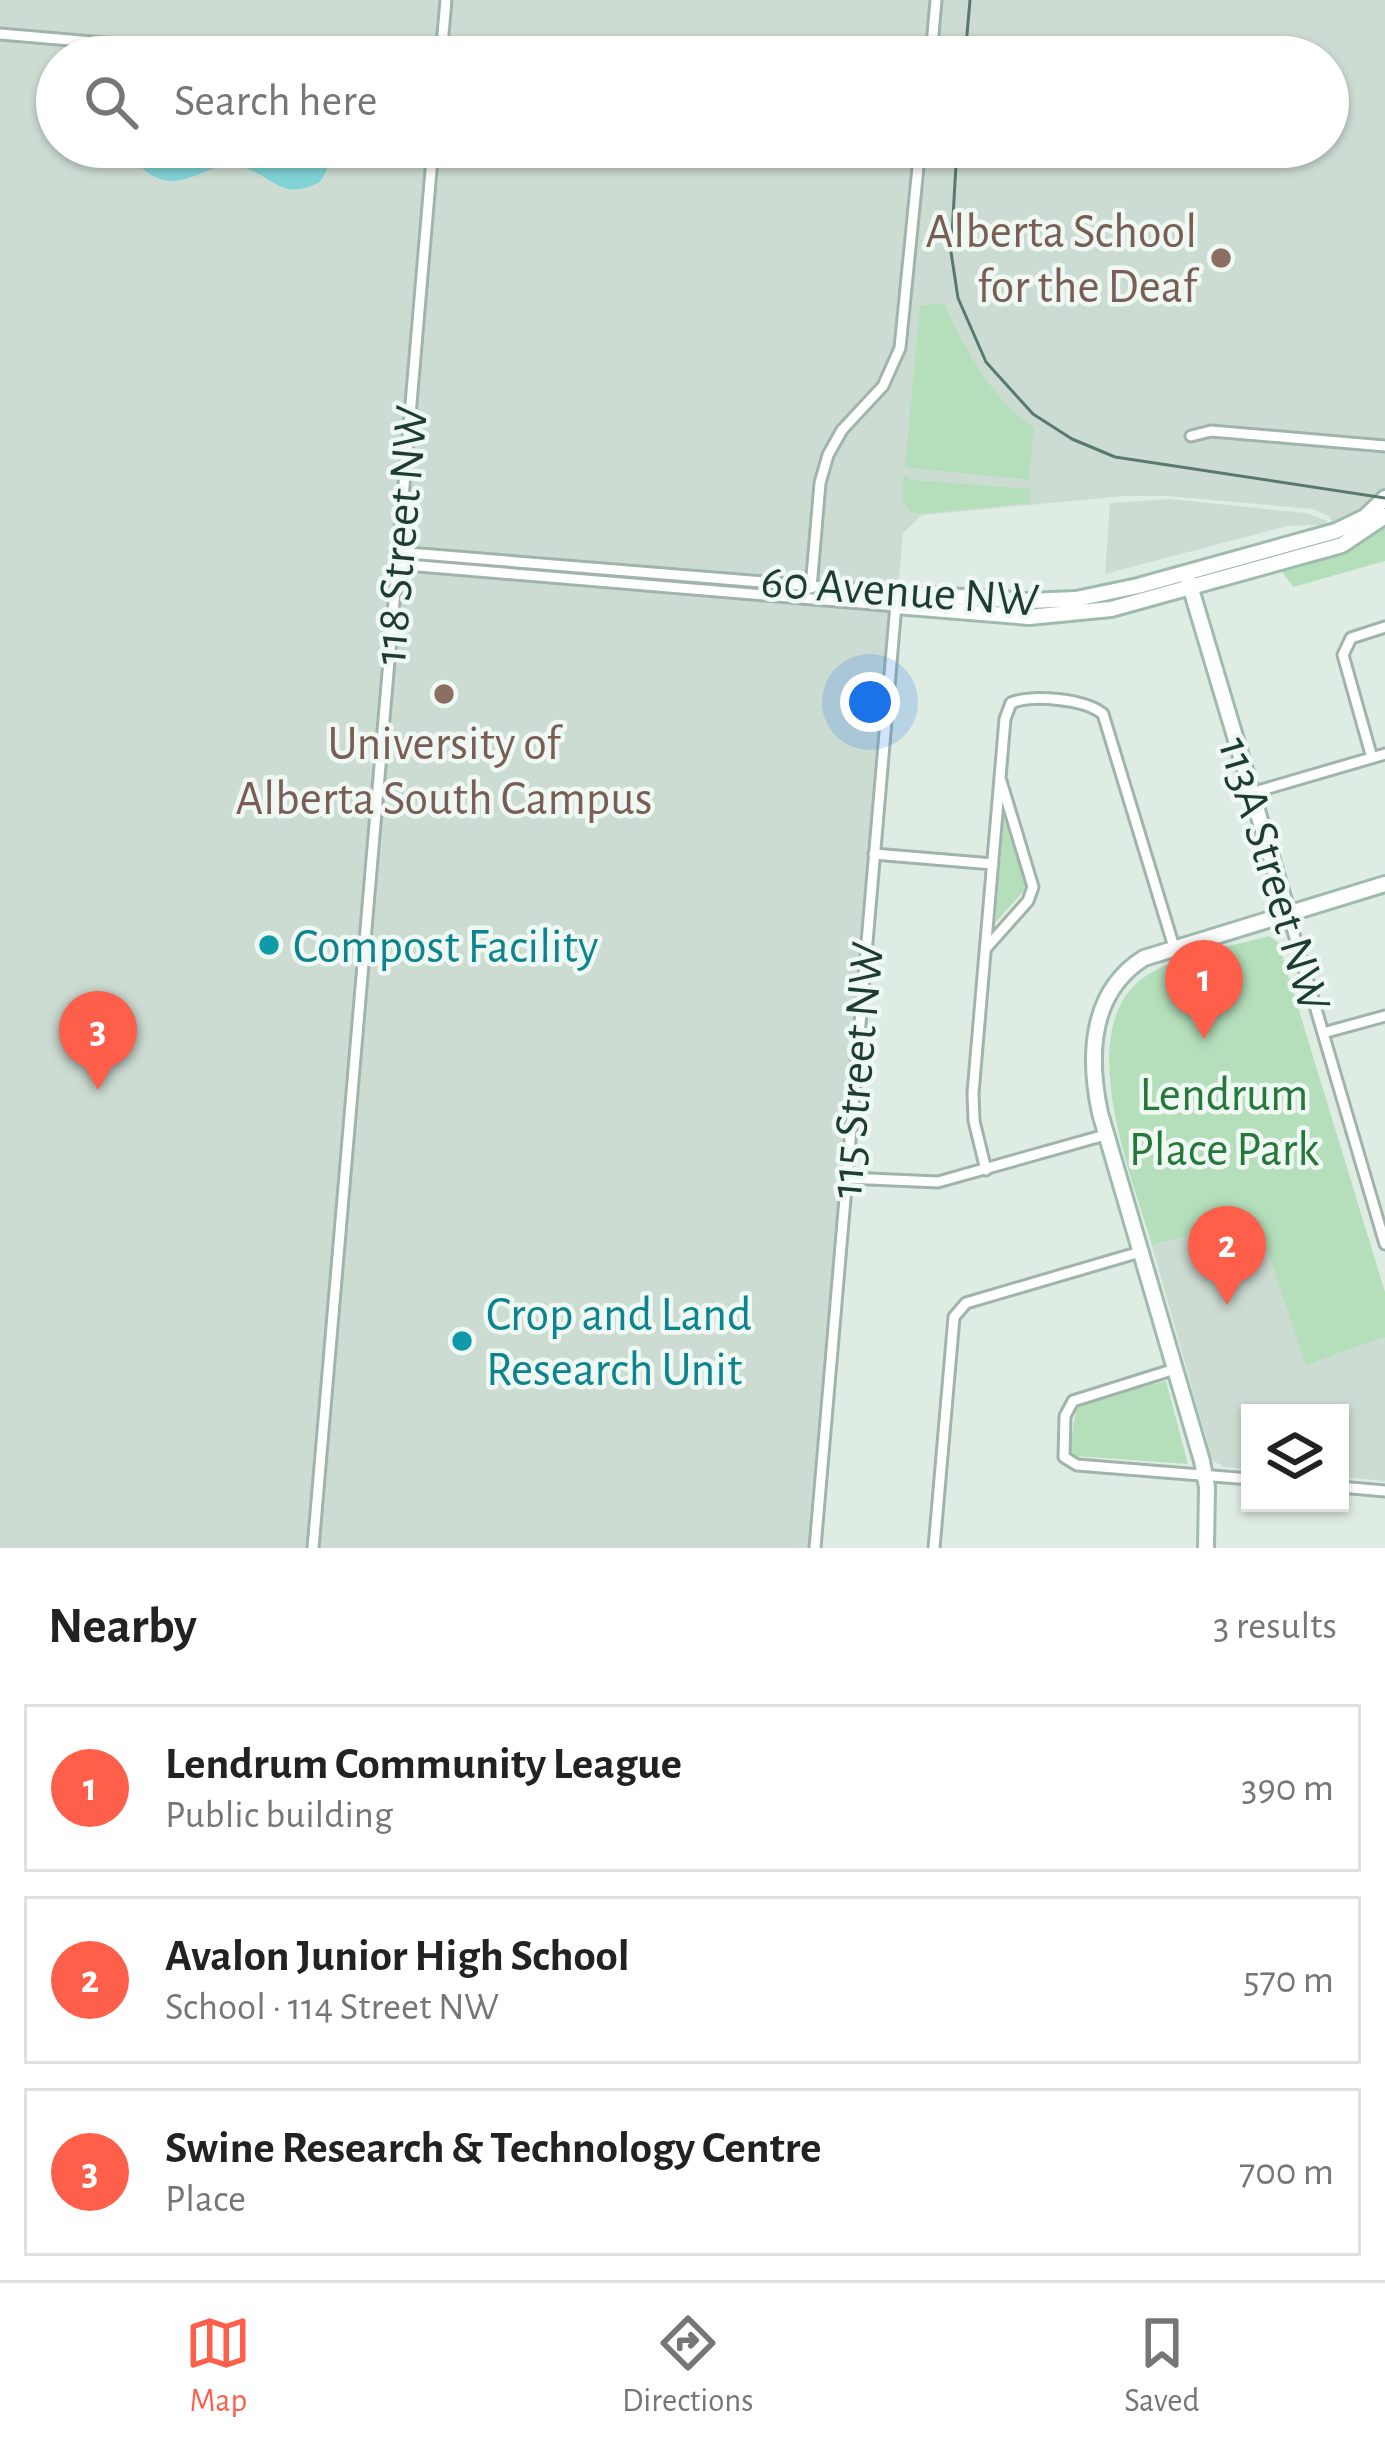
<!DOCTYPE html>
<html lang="en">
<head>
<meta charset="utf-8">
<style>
  :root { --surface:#fff; --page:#f2f2f2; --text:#222; --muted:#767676; --line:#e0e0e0; --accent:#fe5f4a }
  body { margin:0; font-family:"Alegreya Sans",sans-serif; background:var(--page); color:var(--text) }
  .controls { position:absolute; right:36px; bottom:36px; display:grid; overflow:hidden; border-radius:0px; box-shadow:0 3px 9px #0004 }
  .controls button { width:108px; height:108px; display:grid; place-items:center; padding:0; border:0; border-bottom:3px solid var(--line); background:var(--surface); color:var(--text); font:60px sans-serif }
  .you { position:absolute; left:870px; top:702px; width:42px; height:42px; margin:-30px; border:9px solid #fff; border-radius:50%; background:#1a73e8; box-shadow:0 0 0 18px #1a73e833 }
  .badge { display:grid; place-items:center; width:78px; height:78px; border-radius:50%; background:var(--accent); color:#fff; font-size:39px; font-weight:700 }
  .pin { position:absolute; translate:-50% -99px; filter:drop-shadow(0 3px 6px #0008) }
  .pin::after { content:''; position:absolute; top:63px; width:42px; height:36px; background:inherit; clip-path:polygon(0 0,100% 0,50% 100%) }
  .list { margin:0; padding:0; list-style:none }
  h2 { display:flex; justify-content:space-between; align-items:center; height:156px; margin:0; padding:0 48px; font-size:51px }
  h2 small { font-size:39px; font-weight:400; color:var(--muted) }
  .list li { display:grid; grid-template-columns:78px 1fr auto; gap:36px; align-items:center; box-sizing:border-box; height:168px; margin:0 24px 24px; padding:0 24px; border:3px solid var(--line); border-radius:0px }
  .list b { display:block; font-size:45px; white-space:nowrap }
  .list p { margin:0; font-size:39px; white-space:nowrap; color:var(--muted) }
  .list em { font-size:39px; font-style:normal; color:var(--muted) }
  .icon { flex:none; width:66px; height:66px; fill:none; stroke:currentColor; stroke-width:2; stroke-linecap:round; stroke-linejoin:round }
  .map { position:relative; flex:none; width:1385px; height:1548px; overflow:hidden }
  .search { position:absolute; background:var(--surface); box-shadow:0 3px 9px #0004; left:36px; right:36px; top:36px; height:132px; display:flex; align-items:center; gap:30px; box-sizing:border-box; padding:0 42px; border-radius:66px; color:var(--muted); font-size:45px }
  .sheet { height:732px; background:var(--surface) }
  nav { display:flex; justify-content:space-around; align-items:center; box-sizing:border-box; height:168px; border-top:3px solid var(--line); background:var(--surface); font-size:33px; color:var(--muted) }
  nav a { display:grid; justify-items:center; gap:6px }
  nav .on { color:var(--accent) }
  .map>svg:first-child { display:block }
</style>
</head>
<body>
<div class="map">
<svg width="1385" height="1548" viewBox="0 0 1385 1548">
  <rect width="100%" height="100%" fill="#dfece4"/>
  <path fill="#cddcd3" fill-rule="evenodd" d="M0,0H1385V507L1339,539L1329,516L1313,509L1167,496H1125L922,515L903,533L815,1548H0ZM57,57H1328V147H57Z
    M1170,499L1306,513L1328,521L1322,525L1287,526L1105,574L1110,503Z
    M1224,1226L1266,1243L1306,1365L1385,1337V1481L1340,1477V1413H1250V1469L1224,1467L1212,1460L1152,1245Z"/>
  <path fill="#b5dfbb" d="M944,303C967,353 989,395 1034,428L1029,480L905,467L920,306Z
    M904,475L912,480L1031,489L1030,503L921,514L909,511L902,500Z
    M1385,522V561L1293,587L1281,570L1355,545Z
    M1004,818L1027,887L995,923Z
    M1269,936L1278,942L1385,1292V1337L1306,1365L1265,1243L1224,1226L1152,1245C1132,1177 1070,1026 1146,976C1180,954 1230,947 1269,936Z
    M1166,1381L1188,1464L1075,1456L1070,1450L1076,1409L1087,1401Z"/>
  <path fill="#81d4d6" d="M323,147L327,170L320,182C280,202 275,176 242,167C201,156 173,216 125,148Z"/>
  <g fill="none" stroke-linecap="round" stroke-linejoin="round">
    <defs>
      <path id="street" d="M0,34L266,57
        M441,57L446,0
        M931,57L936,0
        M1191,436L1211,431L1385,446
        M396,552L897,593L815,1548
        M395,564L896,606
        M811,588L820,483L828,455L842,430L883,386L900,348L920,147
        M1372,758L1343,655L1351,638L1385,627
        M1251,793L1385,754
        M874,854L993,864
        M1288,914L1385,1244
        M987,947L1028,901L1033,887L1001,781
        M1323,1033L1385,1016
        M986,1170L974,1121L973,1093L1005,719L1011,703C1033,694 1085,699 1103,714L1174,947
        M847,1178L938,1182L1105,1135
        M1175,1369L1073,1401L1065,1416L1064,1457L1077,1465L1250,1479
        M1340,1487L1385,1491
        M313,1548L433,147
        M934,1548L954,1317L966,1303L1140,1252"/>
      <path id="secondary" d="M1188,579L1288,914
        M897,593L1028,601L1076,599L1138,586L1336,531L1365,517L1385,498
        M896,606L1029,617L1111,609L1342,545L1385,516
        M1206,1548L1207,1487L1202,1461L1100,1113C1088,1056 1090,992 1144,958L1385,884"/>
    </defs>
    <use href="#street" stroke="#a1b4ab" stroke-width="15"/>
    <use href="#secondary" stroke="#9fbbae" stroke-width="20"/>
    <use href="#street" stroke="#fff" stroke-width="9"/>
    <use href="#secondary" stroke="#fff" stroke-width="14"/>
    <path stroke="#58796c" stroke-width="3" d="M965,57L970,0
      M957,147L951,252L958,298L986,362L1033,414L1072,439L1115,457L1385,498"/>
  </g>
  <g fill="#8d6e63" stroke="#eff8f3" stroke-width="4.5">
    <circle cx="1221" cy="258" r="12"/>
    <circle cx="444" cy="694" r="12"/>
  </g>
  <g fill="#0f9aa8" stroke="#eff8f3" stroke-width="4.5">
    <circle cx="269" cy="945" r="12"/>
    <circle cx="462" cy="1341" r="12"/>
  </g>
  <g text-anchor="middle" stroke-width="9" stroke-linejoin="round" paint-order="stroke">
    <g font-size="48" fill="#785e54" stroke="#eff8f3" text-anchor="end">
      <text x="1197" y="247">Alberta School<tspan x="1197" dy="55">for the Deaf</tspan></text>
      <text x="444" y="759" text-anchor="middle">University of<tspan x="444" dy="55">Alberta South Campus</tspan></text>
    </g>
    <g font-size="48" fill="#1e3d31" stroke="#eff8f3">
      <text transform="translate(399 535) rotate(-85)" y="17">118 Street NW</text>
      <text transform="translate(900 589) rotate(4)" y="17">60 Avenue NW</text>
      <text transform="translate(1276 874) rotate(73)" y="17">113A Street NW</text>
      <text transform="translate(855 1070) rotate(-85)" y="17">115 Street NW</text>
    </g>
    <g font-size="48" fill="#0d838f" stroke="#eff8f3" text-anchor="start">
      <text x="293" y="962">Compost Facility</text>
      <text x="486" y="1330">Crop and Land<tspan x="486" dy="55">Research Unit</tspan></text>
    </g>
    <g font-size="48" fill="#25773a" stroke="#eff8f3">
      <text x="1224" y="1110">Lendrum<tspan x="1224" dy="55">Place Park</tspan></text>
    </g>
  </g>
</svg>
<div class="controls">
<button><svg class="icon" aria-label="layers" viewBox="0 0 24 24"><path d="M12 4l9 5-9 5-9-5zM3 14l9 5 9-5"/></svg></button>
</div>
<div class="you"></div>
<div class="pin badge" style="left:1204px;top:1039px">1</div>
<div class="pin badge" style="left:1227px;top:1305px">2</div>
<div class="pin badge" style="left:98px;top:1090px">3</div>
<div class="search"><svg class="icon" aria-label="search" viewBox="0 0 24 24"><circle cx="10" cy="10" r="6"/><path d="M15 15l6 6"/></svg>Search here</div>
</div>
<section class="sheet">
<h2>Nearby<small>3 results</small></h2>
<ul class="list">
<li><span class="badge">1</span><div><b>Lendrum Community League</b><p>Public building</p></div><em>390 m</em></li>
<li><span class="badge">2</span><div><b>Avalon Junior High School</b><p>School · 114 Street NW</p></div><em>570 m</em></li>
<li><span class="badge">3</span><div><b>Swine Research &amp; Technology Centre</b><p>Place</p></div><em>700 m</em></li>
</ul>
</section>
<nav>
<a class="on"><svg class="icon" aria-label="map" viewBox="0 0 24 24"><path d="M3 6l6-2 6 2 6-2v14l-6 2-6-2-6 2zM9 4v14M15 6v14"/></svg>Map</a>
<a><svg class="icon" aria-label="directions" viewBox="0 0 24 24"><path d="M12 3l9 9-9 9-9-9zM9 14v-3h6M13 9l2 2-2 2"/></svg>Directions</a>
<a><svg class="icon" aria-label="saved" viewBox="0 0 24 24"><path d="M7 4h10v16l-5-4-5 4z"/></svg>Saved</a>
</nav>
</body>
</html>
